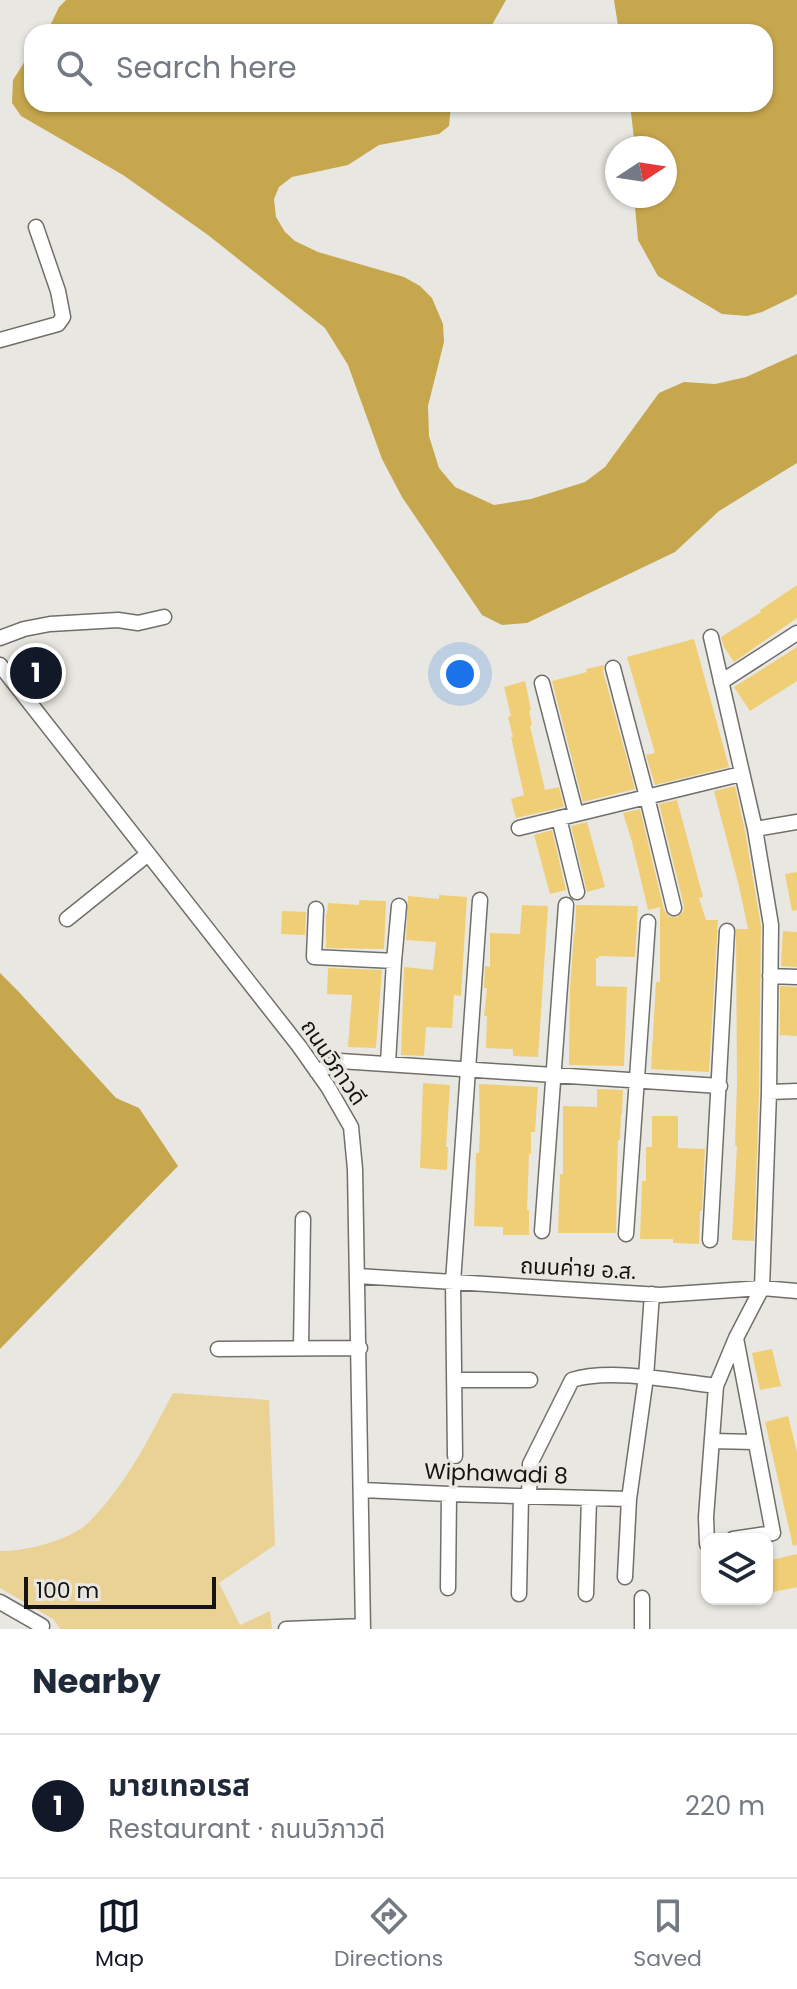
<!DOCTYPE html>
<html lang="en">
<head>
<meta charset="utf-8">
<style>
  :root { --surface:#fff; --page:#f2f2f3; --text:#1f2937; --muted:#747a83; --line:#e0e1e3; --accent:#111827 }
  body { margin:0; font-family:Poppins,"Noto Sans Thai",sans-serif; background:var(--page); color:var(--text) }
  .controls { position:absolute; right:24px; bottom:24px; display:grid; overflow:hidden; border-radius:16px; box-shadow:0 2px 6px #0004 }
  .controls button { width:72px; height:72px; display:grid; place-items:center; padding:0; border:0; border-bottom:2px solid var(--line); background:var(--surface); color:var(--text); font:40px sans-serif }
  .compass { position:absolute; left:605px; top:136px; width:72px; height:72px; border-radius:50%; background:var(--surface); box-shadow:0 2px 6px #0004; rotate:78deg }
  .scale { position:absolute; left:24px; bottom:20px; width:192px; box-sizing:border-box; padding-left:8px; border:4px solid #151412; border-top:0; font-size:22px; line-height:28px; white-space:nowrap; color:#151412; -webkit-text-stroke:6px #e9e7e1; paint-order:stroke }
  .you { position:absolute; left:460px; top:674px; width:28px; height:28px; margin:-20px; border:6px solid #fff; border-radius:50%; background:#1a73e8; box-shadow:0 0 0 12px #1a73e833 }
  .badge { display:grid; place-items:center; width:52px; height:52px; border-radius:50%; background:var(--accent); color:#fff; font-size:26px; font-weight:700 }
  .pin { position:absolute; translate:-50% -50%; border:4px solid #fff; box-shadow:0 2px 8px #0006 }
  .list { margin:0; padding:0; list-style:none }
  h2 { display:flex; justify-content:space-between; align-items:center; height:104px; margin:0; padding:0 32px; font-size:34px }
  h2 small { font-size:26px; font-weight:400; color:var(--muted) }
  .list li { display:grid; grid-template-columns:52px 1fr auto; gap:24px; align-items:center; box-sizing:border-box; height:144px; padding:0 32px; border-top:2px solid var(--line) }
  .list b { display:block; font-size:30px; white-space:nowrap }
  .list p { margin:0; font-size:26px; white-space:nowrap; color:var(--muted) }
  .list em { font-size:26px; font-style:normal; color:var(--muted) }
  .icon { flex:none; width:44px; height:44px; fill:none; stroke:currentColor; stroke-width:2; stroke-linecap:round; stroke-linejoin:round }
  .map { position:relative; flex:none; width:797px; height:1629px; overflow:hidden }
  .search { position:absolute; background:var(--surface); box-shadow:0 2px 6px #0004; left:24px; right:24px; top:24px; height:88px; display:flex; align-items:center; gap:20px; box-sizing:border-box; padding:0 28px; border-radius:24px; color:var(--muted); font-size:30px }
  .sheet { height:248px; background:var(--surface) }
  nav { display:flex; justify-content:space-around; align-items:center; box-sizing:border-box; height:112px; border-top:2px solid var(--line); background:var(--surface); font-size:22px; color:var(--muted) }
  nav a { display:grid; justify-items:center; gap:4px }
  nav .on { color:var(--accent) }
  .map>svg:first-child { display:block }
</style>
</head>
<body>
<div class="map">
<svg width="797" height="1629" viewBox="0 0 797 1629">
  <rect width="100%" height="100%" fill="#e9e7e1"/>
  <path fill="#ead294" d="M173,1393L269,1400L275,1545L219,1583L240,1625L270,1611L272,1629H60L53,1619L0,1588V1551C23,1552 71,1540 88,1523C125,1487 149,1438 173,1393Z"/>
  <path fill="#c7a74e" d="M66,0H506L488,32H47L59,7Z
    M614,0H797V294L793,297L762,312L747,316L722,314L658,276L638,240L634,196H665V148H635L630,104H765V32H619Z
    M32,50V104H451L449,126L439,134L379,145L348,165L292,177L279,187L274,199L276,217L285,232L295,241L318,252L404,277L420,286L432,298L443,324L444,342L428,406L429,436L439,468L455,487L494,505L531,499L585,482L605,467L659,393L684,382L715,384L746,377L797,354V463L719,511L675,552L527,623L502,625L482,615L402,497L382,459L348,365L325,328L208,235L123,175L21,116L12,103L13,80Z
    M0,973L18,991L116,1098L139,1108L178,1166L0,1349Z"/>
  <path fill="#efce76" d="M797,585V618L734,662L724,647L721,637L761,612L760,610Z
    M694,639L729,767L655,785L646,755L655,753L627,657Z
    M797,647V681L750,711L734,687Z
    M604,665L603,671L635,789L583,802L552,681L587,672L586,669Z
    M525,681L531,710L529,711L532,725L530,726L545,790L559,787L564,807L516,818L511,799L524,795L511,737H513L508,717L511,716L504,687Z
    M735,786L745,831L761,926L759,1092L754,1241L732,1240L737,1146L735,1145L737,1084L736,929H748L739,886L714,791Z
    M677,800L703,897L699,898L706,920H718L709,1072L651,1069L656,982H660V907L648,910L632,842L623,813L640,809L664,910L670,917H677L683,912L684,906L659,804Z
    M587,822L605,887L587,892L571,826Z
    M552,830L566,890L550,894L534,835Z
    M797,872V910L792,911L785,874Z
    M439,895L467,897L461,996L454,995L452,1028L426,1027L424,1056L401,1055L404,967L433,970L436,942L406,940L408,896L439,899Z
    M359,900L386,901L384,949L326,948V914H327L328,903L359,905Z
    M522,905L548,906L538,1057L513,1056V1049L486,1048L487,1016H484L487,988H484L485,966L490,967V933L520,934Z
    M576,905L638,906L635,957L599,956V958H596V986L627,987L624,1066L569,1065L570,988L574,933H575Z
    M282,911L306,912L305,935L281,934Z
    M783,931L797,932V967L781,966Z
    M328,968L382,970L376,1048L348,1047L352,995L327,994Z
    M780,986L797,987V1036L780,1035Z
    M423,1083L450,1085L446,1147H448L447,1170L420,1168Z
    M479,1084L538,1087L535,1132H531V1154H529L527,1210H529V1235H503V1227L474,1226L476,1153H479L480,1130Z
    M597,1089L623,1090L622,1114H621L620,1140H618L617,1170L616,1233H558L560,1174H563V1106L597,1107Z
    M652,1116H678V1148L705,1149L702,1211H700L699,1244L673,1243V1239H640L642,1181H646V1147H652Z
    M772,1349L781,1386L760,1390L752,1353Z
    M788,1416L797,1452V1545L793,1546L765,1422Z
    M797,1554V1587L769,1593L767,1583V1561Z"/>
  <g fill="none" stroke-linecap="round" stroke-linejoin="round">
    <defs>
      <path id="minor" d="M0,340L58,324L63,317L58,291L36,227
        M0,638L24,629L50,624L118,620L138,623L164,617
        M0,665L299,1046L328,1087L351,1127L355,1169L363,1629
        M613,668L647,797L674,908
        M721,682L797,633
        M542,683L576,814
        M559,818L577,892
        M519,828L741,774
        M755,829L797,822
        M316,909L314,957L394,961
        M67,919L148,854
        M770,976L797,977
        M388,1063L394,961L399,906
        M317,1072L340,1061L720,1086
        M769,1092L797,1091
        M542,1231L566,905
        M626,1234L648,922
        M710,1240L727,931
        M357,1276L660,1295L762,1288L797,1291
        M301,1348L303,1219
        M218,1349L360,1348
        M454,1380H530
        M712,1441L755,1442
        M455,1456L453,1282L480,900
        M362,1490L449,1494L629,1499
        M529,1496L530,1464L572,1380C609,1368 676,1381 716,1386
        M733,1539L773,1533L736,1338
        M707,1544L706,1517L716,1386L736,1338L762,1288L769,1092L771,925L755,829L711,637
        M625,1577L629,1499L646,1377L652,1294
        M448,1588L449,1494
        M519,1594L521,1496
        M586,1594L589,1499
        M642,1598V1629
        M0,1602L42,1626
        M286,1629L363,1626"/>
    </defs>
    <use href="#minor" stroke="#716f6a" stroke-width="17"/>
    <use href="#minor" stroke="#fff" stroke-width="14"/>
  </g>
  <g text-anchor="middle" stroke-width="7" stroke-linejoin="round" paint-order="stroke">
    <g font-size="22" fill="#151412" stroke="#e9e7e1">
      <text transform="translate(334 1062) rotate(56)" y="8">ถนนวิภาวดี</text>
      <text transform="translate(578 1268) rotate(3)" y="8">ถนนค่าย อ.ส.</text>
      <text transform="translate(496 1473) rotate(2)" y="8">Wiphawadi 8</text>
    </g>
  </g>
</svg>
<div class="controls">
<button><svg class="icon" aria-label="layers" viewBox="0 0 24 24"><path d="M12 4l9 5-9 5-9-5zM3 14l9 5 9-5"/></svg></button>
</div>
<svg class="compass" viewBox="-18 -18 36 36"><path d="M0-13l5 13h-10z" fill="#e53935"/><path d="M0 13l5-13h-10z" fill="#747a83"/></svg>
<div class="scale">100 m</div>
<div class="you"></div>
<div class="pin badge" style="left:36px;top:673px">1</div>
<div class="search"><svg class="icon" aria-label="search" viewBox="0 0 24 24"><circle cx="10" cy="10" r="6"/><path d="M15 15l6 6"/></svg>Search here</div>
</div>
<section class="sheet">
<h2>Nearby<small></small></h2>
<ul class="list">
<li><span class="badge">1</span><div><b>มายเทอเรส</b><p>Restaurant · ถนนวิภาวดี</p></div><em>220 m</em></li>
</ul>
</section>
<nav>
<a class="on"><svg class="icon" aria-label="map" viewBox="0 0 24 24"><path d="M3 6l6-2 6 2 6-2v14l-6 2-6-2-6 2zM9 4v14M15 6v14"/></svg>Map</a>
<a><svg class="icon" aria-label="directions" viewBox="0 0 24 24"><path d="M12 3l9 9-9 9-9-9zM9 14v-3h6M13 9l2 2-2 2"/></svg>Directions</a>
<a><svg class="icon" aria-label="saved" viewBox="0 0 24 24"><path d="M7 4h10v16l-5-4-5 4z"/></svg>Saved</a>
</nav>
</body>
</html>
